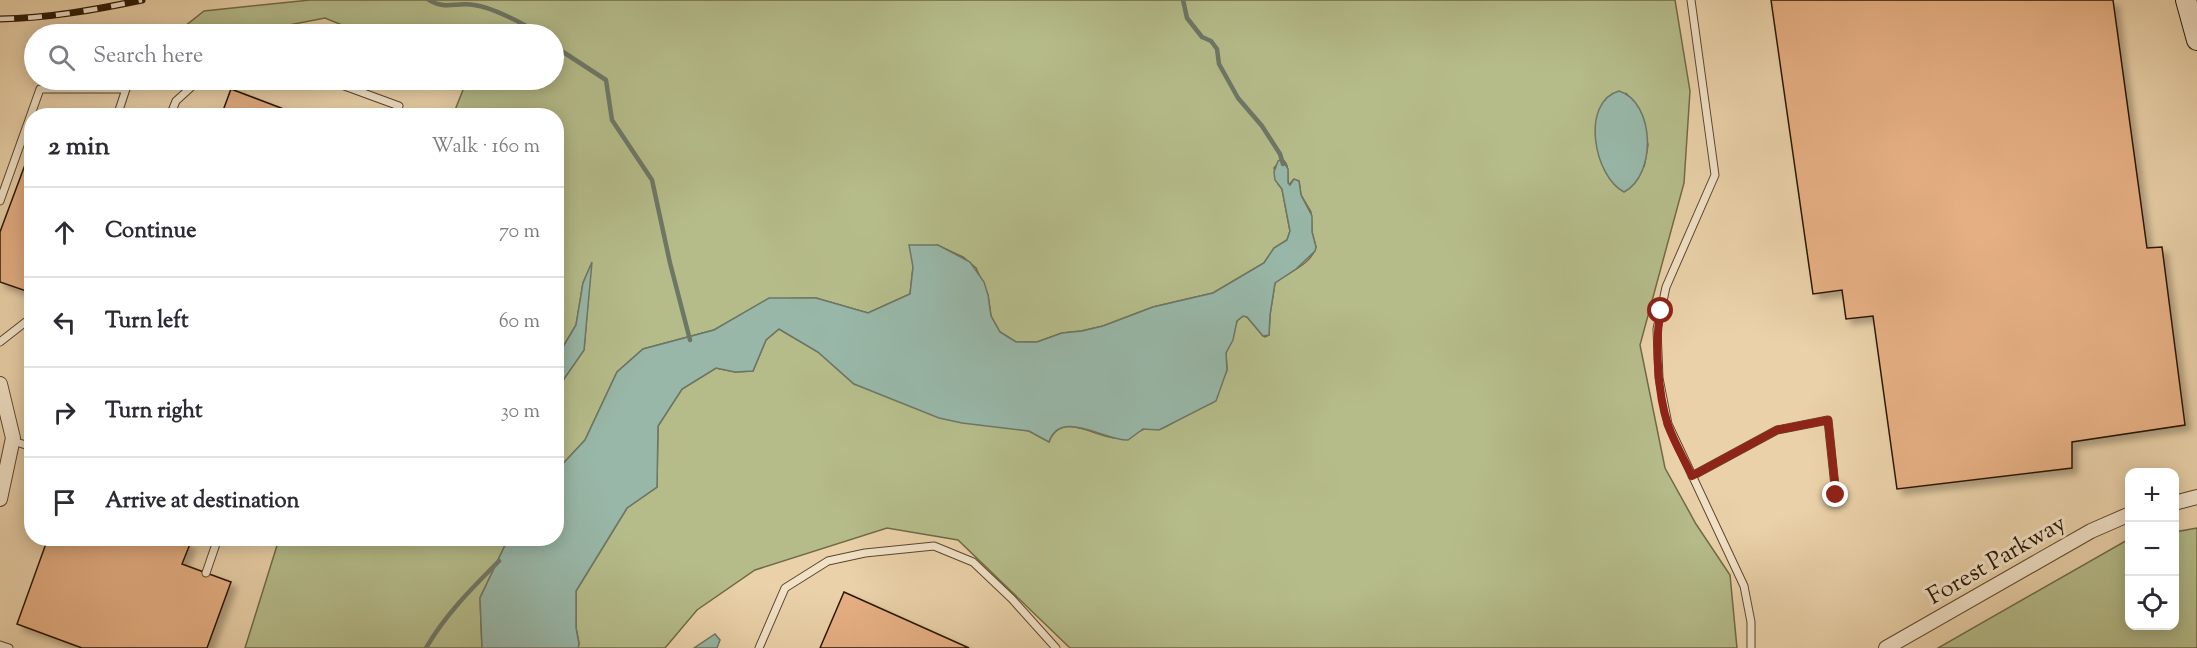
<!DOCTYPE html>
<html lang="en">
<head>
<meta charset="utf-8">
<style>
  :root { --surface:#fff; --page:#f7f7f7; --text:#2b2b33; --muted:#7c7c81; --line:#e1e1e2 }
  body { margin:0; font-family:"Sorts Mill Goudy",serif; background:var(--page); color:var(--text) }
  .controls { position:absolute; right:18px; bottom:18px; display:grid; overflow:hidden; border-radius:12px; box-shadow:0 3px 15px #0003 }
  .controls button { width:54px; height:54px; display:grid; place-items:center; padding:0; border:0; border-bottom:2px solid var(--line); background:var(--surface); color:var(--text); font:30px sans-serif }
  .stop { position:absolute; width:18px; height:18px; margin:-14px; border:4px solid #8f2418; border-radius:50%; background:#fff }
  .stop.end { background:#8f2418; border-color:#fff; box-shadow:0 2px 6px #0008 }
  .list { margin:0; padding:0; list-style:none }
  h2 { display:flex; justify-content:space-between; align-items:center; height:78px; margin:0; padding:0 24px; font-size:26px }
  h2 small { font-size:20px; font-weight:400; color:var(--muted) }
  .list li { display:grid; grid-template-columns:39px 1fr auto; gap:18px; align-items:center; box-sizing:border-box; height:90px; padding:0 24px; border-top:2px solid var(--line) }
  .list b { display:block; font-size:22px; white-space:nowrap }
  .list em { font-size:20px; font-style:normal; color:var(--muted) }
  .icon { flex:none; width:33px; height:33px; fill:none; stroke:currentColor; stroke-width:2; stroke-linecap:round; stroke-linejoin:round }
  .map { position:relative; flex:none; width:2197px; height:648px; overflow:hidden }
  .search { position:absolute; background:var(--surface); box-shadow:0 3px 15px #0003; left:24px; top:24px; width:540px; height:66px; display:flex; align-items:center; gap:15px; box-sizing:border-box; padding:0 21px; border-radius:33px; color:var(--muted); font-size:22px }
  .panel { position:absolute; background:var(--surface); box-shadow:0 3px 15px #0003; left:24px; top:108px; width:540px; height:438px; border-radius:24px }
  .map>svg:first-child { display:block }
</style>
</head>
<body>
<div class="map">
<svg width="2197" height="648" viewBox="0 0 2197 648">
  <defs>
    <filter id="shadow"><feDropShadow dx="5.5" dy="5.5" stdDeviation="3" flood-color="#0004"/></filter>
  </defs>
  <rect width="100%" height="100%" fill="#ead1a9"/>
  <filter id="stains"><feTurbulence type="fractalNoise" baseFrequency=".00333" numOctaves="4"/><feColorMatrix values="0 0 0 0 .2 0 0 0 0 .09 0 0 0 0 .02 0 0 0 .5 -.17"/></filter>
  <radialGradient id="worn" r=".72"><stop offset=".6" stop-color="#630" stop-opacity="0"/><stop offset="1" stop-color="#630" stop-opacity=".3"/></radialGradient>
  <path fill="#b5bc8a" stroke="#706a47" stroke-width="1.5" fill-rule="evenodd" d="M310,0H1675L1690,91L1684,183L1640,345L1665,468L1696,524L1730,575L1737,648H1070L958,540L887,528L755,570L697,610L665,648H578L579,643L576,628V591L627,508L657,487L658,426L682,389L716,368L735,372L753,371L766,340L779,329L818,352L854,384L999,426L1029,431L1049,442C1061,411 1093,436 1114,438C1124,439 1135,432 1145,429C1151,427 1157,431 1163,428C1179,420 1195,408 1212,403L1227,370L1226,353L1237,321L1243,316L1247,317L1263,336L1265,337L1269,335L1270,315L1275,283C1288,272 1311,265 1316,247L1312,232L1311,212L1301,195L1299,181L1293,180L1289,185C1286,176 1291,165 1282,159L1274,168L1278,184L1282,189L1290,231L1287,240L1274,248L1264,263L1213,293L1153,307L1103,326L1081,331L1062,333L1037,342H1016L1000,332L991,316L988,295L976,268L963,257L937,245L913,267L910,294L868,313L816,298L769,299L714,330L643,349L617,372L585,440L557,470V399L559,386L584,350L591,265L583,283L576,325L557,357L556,116L453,115L467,80H554V34H364L325,18L242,34H175L204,11ZM1626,93L1640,111L1648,145L1644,167Z
    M2197,528V648H1938L2129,539L2130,626H2174L2175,532Z
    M389,538L508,539L480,598L482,648H245L279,539H327L334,544Z"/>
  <path fill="#98b7a8" stroke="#6d7766" stroke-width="1.5" d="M1619,91C1655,102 1657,175 1624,192C1594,177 1580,102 1619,91Z
    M1282,159L1288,169V183L1290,185L1294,179L1299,181L1301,195L1312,216V232L1316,247L1315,251L1296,269L1275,283L1270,315L1269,335L1263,336L1247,317L1243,316L1237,321L1233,340L1226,353L1227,370L1216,401L1159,430L1143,429L1128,440C1105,441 1060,408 1049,442L1029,431L962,423L939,418L854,384L818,352L779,329L766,340L753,371L735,372L716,368L682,389L658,426L657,487L627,508L576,591V628L579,644L578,648H482L480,598L508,539L556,538L557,470L585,440L617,372L643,349L714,330L769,298H816L868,313L910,294L913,267L909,245H938L970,262L984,282L988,295L991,316L1000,332L1016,342H1037L1062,333L1082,331L1103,326L1153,307L1213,293L1264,263L1274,248L1287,240L1290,231L1282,189L1275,180L1274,172L1278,161Z
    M592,262L584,350L559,386L557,399V357L576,325L583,283Z
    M327,539H389L333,544Z
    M715,634L720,640L717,648H694Z"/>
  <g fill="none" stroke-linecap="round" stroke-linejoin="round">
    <path stroke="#6d7766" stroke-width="4.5" d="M429,0C444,10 458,2 474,5C491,7 526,24 538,34
      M1183,0L1187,18L1202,37L1211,41L1217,49L1219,64L1238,98L1262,126L1280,154L1283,164
      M554,46L606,80L612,120L652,180L670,263L690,340
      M426,648C445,615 472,588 499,561"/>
  </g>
  <path fill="#e5af83" stroke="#2c1804" stroke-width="1.5" filter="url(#shadow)" d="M1771,0H2113L2147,248L2162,247L2185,425L2072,442V468L1897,489L1873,316L1846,319L1842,290L1813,294Z
    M231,89L302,116H221Z
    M32,146V293L0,282V232Z
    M48,538H175L190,544L182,564L231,582L207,648H82L17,624Z
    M844,592L969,648H820Z"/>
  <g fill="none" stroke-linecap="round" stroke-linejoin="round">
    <defs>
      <path id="service" d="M1691,0L1715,175L1666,287L1657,329L1659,378L1668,424L1744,586L1751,622V648
        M328,80L399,106
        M170,116L176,101L199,80
        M0,201L40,89H126L117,116
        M0,342L32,317
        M13,441L32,447
        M1692,476L1777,430L1828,420L1836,496
        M206,573L218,538
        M0,645L9,648
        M759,648L785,588L828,561L865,553L934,546L973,562L1012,599L1056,648"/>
      <path id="minor" d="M0,384L13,438L0,499
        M2174,503L2197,497
        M1886,648L2091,531L2130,514"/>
      <path id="secondary" d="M2186,0L2197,40"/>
    </defs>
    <use href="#service" stroke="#5c462d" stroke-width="9"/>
    <use href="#minor" stroke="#5c462d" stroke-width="16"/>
    <use href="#secondary" stroke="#2c1804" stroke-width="22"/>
    <use href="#service" stroke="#f1e1c7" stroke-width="7"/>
    <use href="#minor" stroke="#f1e1c7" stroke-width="14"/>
    <use href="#secondary" stroke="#f1e1c7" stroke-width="20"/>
    <defs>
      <path id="rail" d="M0,19C49,18 94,10 142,0"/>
    </defs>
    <use href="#rail" stroke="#2c1804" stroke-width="7"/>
    <use href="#rail" stroke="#f1e1c7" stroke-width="4.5" stroke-dasharray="14" stroke-linecap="butt"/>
  </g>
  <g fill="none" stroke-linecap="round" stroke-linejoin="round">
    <path stroke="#8f2418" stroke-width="8" d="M1661,311C1654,342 1658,395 1668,425C1674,442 1684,459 1692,476L1777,430L1828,420L1836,495"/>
  </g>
  <g text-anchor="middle" stroke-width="6" stroke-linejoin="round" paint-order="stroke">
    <g font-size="24" fill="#2c1804" stroke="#f1e1c7">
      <text transform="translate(1996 559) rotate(-30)" y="8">Forest Parkway</text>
    </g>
  </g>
  <rect width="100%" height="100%" filter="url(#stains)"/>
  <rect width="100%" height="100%" fill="url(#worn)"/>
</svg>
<div class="controls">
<button>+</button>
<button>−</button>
<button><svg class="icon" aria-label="locate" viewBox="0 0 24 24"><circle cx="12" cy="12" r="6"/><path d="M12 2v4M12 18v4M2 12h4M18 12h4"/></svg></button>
</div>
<div class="stop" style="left:1661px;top:311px"></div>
<div class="stop end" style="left:1836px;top:495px"></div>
<div class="search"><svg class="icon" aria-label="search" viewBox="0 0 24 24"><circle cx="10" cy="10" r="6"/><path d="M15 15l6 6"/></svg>Search here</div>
<section class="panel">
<h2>2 min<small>Walk · 160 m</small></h2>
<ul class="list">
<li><svg class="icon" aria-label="ahead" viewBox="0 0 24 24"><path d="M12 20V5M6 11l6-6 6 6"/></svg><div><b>Continue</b></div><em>70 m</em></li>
<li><svg class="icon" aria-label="left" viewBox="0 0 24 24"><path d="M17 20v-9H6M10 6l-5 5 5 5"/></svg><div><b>Turn left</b></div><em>60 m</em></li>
<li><svg class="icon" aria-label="right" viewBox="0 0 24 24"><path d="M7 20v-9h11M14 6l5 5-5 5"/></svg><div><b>Turn right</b></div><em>30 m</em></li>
<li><svg class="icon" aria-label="arrive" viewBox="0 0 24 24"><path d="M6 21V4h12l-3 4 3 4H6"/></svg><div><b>Arrive at destination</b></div></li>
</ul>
</section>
</div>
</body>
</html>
